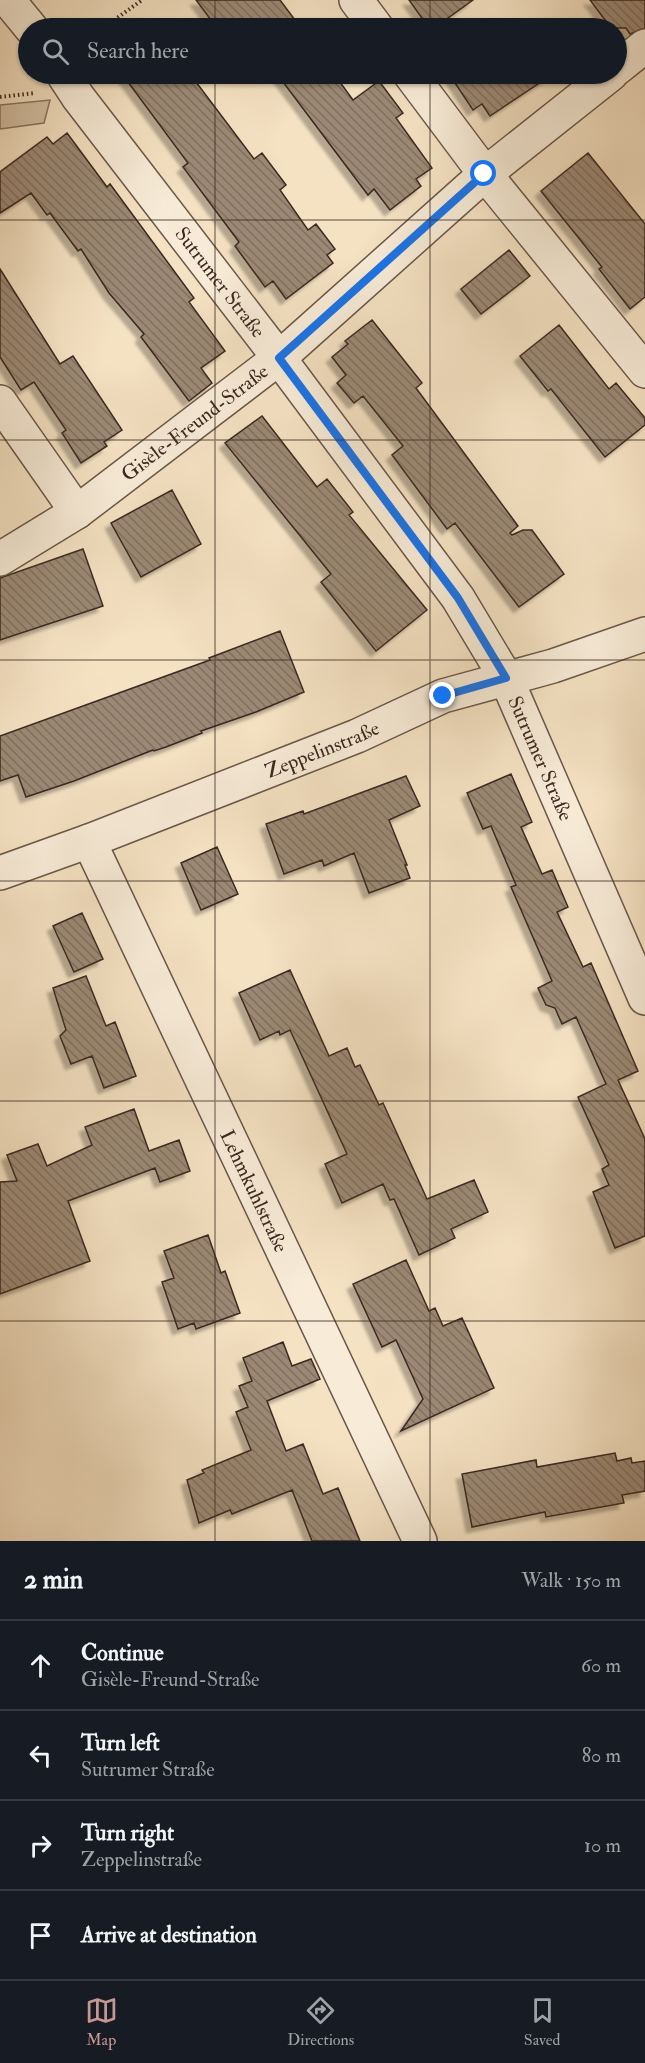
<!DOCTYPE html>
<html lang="en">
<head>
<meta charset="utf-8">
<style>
  :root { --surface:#171b24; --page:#242831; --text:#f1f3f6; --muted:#9ea1a6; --line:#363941; --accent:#c59692 }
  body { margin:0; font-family:"IM FELL Double Pica",serif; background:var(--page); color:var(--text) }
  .stop { position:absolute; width:18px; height:18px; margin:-14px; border:4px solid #1a73e8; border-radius:50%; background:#fff }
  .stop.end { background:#1a73e8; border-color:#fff; box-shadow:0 2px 6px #0008 }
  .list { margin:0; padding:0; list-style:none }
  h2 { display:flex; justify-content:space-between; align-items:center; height:78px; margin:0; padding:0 24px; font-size:26px }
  h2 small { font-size:20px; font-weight:400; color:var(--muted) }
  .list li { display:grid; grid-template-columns:39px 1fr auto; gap:18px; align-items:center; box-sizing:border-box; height:90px; padding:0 24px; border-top:2px solid var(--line) }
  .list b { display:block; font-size:22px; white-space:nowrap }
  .list p { margin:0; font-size:20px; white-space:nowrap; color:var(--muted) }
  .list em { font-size:20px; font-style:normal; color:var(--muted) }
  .icon { flex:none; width:33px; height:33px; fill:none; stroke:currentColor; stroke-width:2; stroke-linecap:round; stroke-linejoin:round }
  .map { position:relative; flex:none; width:645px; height:1541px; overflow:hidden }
  .search { position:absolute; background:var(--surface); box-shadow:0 2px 4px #0004; left:18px; right:18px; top:18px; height:66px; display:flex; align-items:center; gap:15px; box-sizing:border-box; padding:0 21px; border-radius:33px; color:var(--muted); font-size:22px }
  .sheet { height:438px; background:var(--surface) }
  nav { display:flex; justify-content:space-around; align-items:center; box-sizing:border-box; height:84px; border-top:2px solid var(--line); background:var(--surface); font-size:16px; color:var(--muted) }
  nav a { display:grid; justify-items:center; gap:3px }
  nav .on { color:var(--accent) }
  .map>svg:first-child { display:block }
</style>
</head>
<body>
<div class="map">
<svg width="645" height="1541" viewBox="0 0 645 1541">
  <defs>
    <pattern id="building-back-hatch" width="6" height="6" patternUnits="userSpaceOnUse" patternTransform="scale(1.5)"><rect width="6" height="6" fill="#9c8975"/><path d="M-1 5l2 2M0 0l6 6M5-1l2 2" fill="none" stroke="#807060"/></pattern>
    <filter id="shadow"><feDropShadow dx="-5.5" dy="5.5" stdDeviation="1.5" flood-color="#0004"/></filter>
  </defs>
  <rect width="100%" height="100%" fill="#f5e2c3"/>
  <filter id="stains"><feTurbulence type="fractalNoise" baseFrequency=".00333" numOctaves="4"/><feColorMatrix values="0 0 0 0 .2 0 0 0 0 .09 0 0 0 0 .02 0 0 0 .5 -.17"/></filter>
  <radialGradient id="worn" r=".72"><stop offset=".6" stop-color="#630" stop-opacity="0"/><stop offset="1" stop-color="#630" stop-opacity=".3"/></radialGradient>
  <path fill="#d5c3a7" stroke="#887664" stroke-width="1.5" d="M50,100L44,123L0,129V105Z"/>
  <path fill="url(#building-back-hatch)" stroke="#3b2920" stroke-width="1.5" filter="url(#shadow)" d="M196,0H280L301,28H217Z
    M409,0H473L434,28H429Z
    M590,0H645V28L630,34L626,28H611Z
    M122,74H190L254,159L262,153L286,185L280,190L308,230L316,224L335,249L327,255L333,263L286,299L273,281L265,287L235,246L239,242L183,167L188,163Z
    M277,74H334L353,100L379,81L403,113L396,118L432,168L416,179L421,186L390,210L374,189L368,195Z
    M449,74H553L490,116L482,104L473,110Z
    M67,133L107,187L110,184L194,298L189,302L225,351L201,368L212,383L189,401L141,337L144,334L109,293L81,249L78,251L50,213L47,215L31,193L0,213V172L47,137L53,144Z
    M588,153L645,224V297L630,309L599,269L602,267L541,191Z
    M509,250L530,276L481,314L461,289Z
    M0,269L60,364L73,356L122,430L104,442L107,446L81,463L62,433L66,430L34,382L21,390L0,357Z
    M372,320L422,383L416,388L518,526L510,533L512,535L523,530H532L564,574L519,607L455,523L447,529L392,455L403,446L363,396L354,403L337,383L346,375L332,357L348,344L345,341Z
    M559,325L609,389L616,383L645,418V425L605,457L551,389L548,391L520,356Z
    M262,416L317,487L327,479L353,512L349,515L427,610L376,651L321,582L331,574L225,443Z
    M172,490L201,544L141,577L111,523Z
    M83,549L103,606L0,640V578Z
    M280,631L304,692L256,712L201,731L202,733L166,747L154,751L153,750L74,781L26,797L18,775L0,781V736L210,660L209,658Z
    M511,774L532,822L521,827L542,874L552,870L568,907L557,912L583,967L591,963L638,1071L618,1080L645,1139V1236L615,1248L593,1192L609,1185L602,1169L609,1165L578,1097L606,1084L576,1017L562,1024L555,1008L546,1005L538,988L552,981L511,887L516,885L491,826L483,829L467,793Z
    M406,776L420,806L389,820L407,865H405L410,878L369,893L354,853L324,866L322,860L284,874L266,824L303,811L304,814Z
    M217,847L238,894L201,910L181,863Z
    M82,913L103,959L74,972L53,926Z
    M290,970L329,1056L347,1048L355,1067L360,1065L379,1105L383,1103L427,1199L474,1180L488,1212L451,1229L455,1238L419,1255L394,1199L390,1200L383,1184L342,1203L325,1164L347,1154L290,1030L280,1035L279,1031L260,1040L239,993Z
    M86,976L106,1026L115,1022L136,1076L104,1088L92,1056L71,1064L60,1036L66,1030L53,988Z
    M134,1109L149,1151L179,1140L190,1171L160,1182L155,1168L68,1201L90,1261L0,1294V1182L17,1181L7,1155L38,1144L47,1166L92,1145L85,1127Z
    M208,1235L221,1273L225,1271L240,1313L196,1329L194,1323L178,1329L162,1282L174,1278L164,1251Z
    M406,1260L429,1311L435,1308L443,1326L462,1318L494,1388L401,1431L423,1399L396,1340L382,1347L353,1284Z
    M283,1342L292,1366L311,1359L320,1379L267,1401L286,1451L303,1444L323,1494L338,1488L360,1541H312L292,1490L232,1514L230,1510L199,1523L187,1480L204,1473L202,1470L251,1450L236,1412L248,1407L239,1386L252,1381L243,1358Z
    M615,1453L617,1461L631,1458L632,1463L645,1461V1491L622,1495L624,1503L546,1517L545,1512L472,1527L462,1474L536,1460L537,1467Z"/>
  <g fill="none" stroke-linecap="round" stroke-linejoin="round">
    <defs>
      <g id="minor">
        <path d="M8,0L31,28"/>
        <path d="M356,0L377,28"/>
        <path d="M616,69L645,46"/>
        <path id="s1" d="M63,74L78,97L279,358L458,598L506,678L645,998"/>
        <path d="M410,74L485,174L645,371"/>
        <path d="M0,402L77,512"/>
        <path id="s2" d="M0,559L77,512L279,358L485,174L611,74"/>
        <path id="s3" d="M89,841L420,1541"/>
        <path id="s4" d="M0,873L89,841L357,736L443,696L553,666L645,634"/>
      </g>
    </defs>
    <use href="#minor" stroke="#6a5749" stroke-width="36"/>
    <path stroke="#3b2920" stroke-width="4" stroke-dasharray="1.5 3" stroke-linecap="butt" d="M103,28L142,0
      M0,97L35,93"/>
    <use href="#minor" stroke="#f8ecd8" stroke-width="33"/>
  </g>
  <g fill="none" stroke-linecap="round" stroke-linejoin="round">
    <path stroke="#1a73e8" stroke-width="8" d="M443,696L506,678L458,598L279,358L484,174"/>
  </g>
  <path fill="none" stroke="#3b2920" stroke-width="1.5" stroke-opacity="0.55" d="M215,0V28M430,0V28M215,74V1541M430,74V1541M0,220H645M0,440H645M0,660H645M0,881H645M0,1101H645M0,1321H645"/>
  <g text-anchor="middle" stroke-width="5" stroke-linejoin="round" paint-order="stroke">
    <g font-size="20" fill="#3b2920" stroke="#f8ecd8">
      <text dy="7" stroke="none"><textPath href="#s1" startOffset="261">Sutrumer Straße</textPath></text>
      <text dy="7" stroke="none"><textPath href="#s2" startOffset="238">Gisèle-Freund-Straße</textPath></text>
      <text dy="7" stroke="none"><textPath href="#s4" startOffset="345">Zeppelinstraße</textPath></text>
      <text dy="7" stroke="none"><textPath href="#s1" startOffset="837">Sutrumer Straße</textPath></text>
      <text dy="7" stroke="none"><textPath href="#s3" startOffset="387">Lehmkuhlstraße</textPath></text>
    </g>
  </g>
  <rect width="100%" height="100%" filter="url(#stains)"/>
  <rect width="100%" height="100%" fill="url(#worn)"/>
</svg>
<div class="stop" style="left:484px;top:174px"></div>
<div class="stop end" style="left:443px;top:696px"></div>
<div class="search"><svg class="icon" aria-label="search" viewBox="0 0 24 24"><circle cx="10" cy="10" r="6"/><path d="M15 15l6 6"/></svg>Search here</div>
</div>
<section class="sheet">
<h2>2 min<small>Walk · 150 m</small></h2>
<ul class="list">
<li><svg class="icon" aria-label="ahead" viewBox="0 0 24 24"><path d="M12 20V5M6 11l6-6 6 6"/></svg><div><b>Continue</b><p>Gisèle-Freund-Straße</p></div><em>60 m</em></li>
<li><svg class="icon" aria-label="left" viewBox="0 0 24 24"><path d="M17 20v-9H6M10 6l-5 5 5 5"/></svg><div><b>Turn left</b><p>Sutrumer Straße</p></div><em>80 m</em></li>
<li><svg class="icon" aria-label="right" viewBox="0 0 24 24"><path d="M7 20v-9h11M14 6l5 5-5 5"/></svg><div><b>Turn right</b><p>Zeppelinstraße</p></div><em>10 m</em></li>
<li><svg class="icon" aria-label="arrive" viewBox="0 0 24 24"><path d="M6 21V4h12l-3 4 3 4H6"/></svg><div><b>Arrive at destination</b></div></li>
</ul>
</section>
<nav>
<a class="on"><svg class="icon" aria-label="map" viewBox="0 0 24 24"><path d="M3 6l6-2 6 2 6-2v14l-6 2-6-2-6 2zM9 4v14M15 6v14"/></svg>Map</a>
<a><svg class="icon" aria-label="directions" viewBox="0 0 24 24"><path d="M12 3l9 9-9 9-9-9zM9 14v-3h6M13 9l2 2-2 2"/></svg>Directions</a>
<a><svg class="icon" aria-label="saved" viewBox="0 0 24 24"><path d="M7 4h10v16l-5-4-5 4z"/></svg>Saved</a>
</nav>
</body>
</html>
